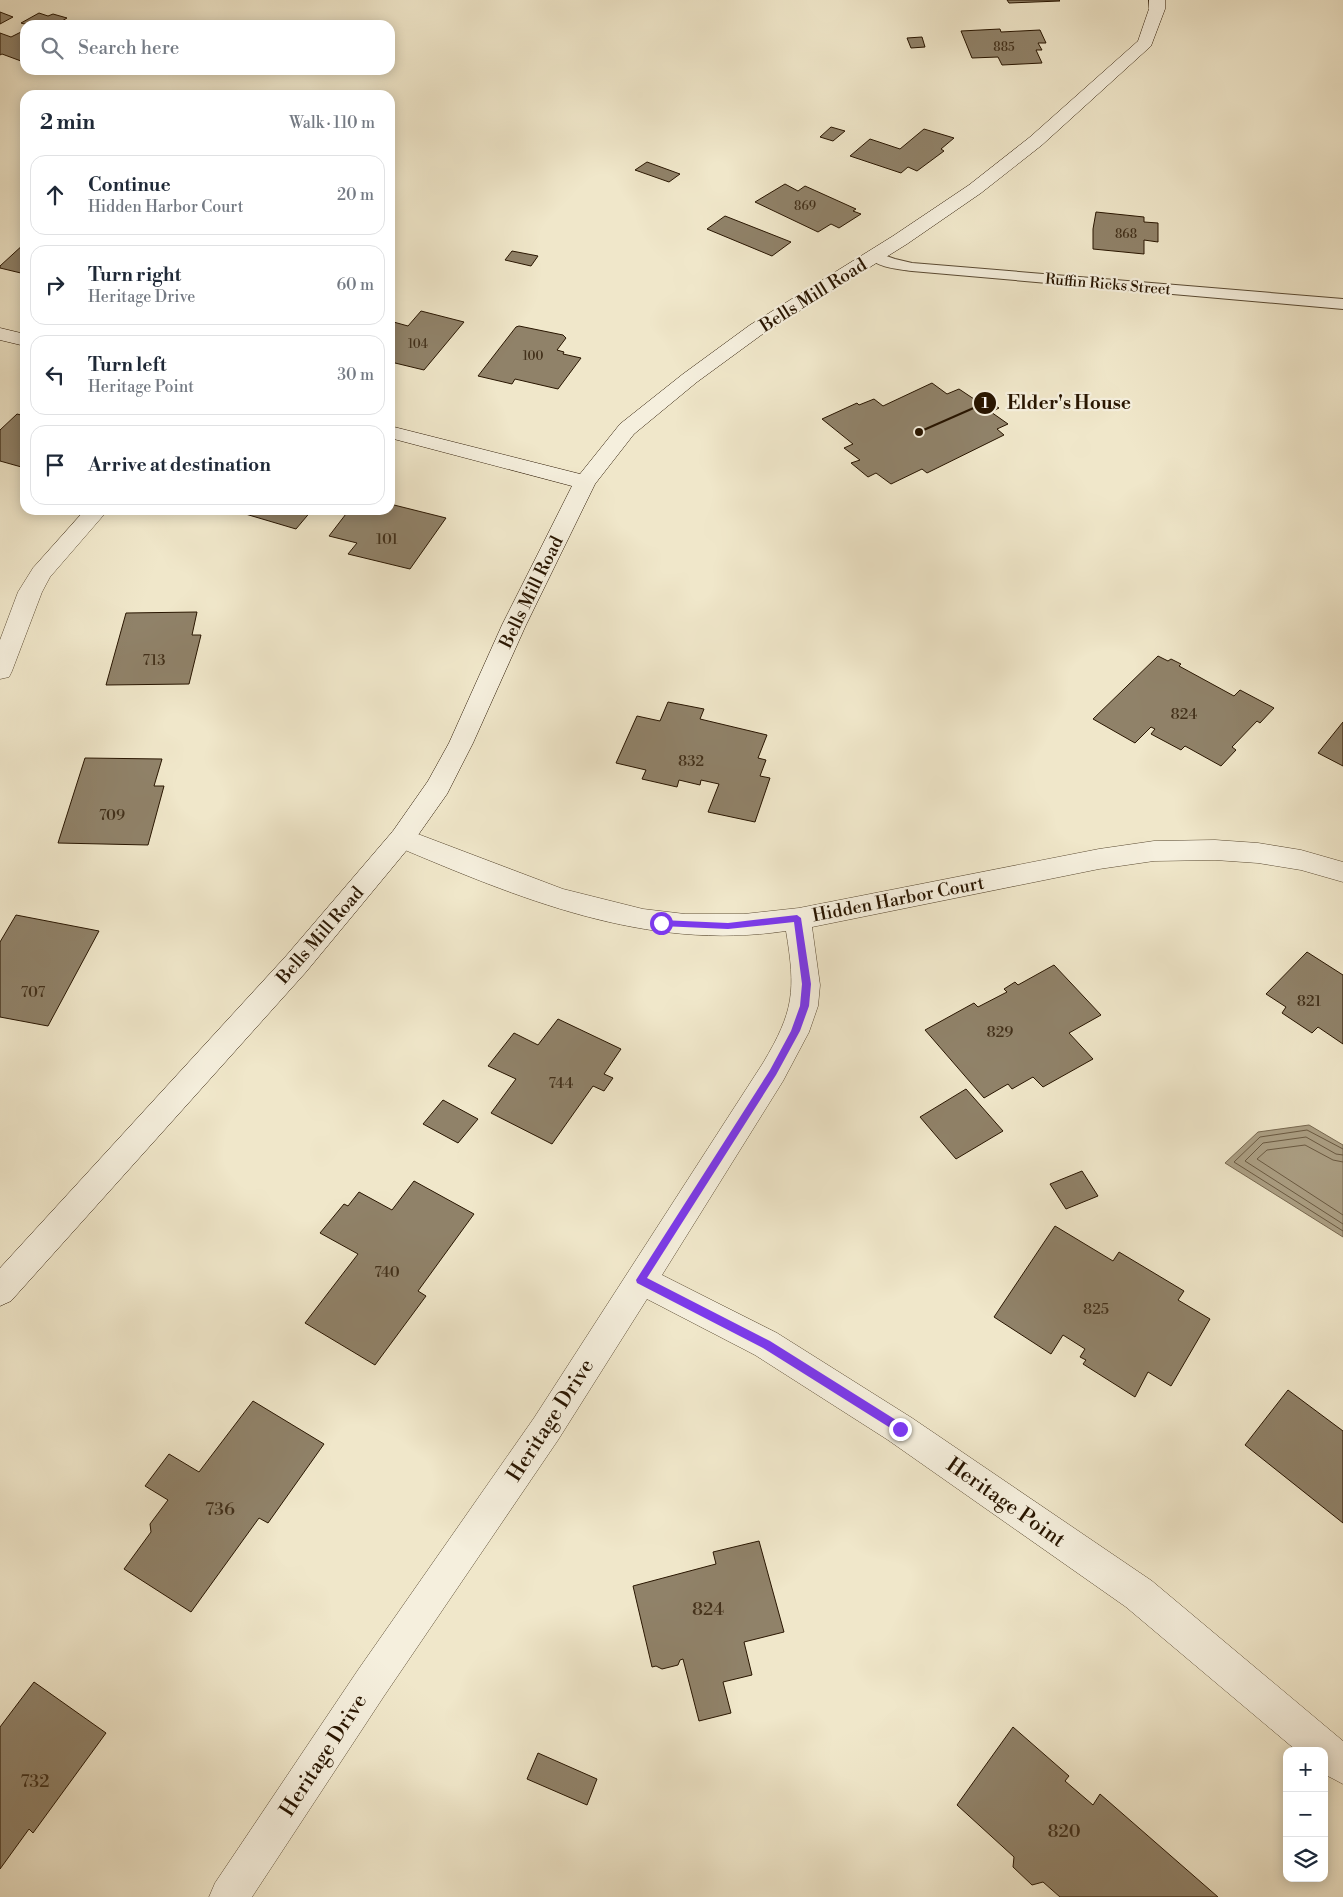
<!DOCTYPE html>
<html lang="en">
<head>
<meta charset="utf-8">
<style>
  :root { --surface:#fff; --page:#f2f2f3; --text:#1f2937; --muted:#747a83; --line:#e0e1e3 }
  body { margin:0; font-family:"Libre Bodoni",serif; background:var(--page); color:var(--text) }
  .controls { position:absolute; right:15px; bottom:15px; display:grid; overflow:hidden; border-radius:10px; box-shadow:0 2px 12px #0003 }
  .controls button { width:45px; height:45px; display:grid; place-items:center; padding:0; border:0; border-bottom:1px solid var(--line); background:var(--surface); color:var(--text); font:25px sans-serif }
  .stop { position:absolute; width:15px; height:15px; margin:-11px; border:4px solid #7c3aed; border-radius:50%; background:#fff }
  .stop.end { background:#7c3aed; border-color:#fff; box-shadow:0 1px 5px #0008 }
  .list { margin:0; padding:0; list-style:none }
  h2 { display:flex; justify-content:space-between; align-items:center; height:65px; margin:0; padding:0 20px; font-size:21px }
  h2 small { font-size:16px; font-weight:400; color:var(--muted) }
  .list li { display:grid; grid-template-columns:32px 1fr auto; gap:15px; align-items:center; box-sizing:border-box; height:80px; margin:0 10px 10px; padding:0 10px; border:1px solid var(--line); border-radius:15px }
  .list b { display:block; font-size:19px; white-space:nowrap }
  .list p { margin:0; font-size:16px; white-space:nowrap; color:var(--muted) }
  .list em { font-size:16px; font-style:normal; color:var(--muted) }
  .icon { flex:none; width:28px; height:28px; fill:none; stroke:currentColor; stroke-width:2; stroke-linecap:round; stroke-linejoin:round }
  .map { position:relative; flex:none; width:1343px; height:1897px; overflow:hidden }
  .search { position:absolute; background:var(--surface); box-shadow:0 2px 12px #0003; left:20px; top:20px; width:375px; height:55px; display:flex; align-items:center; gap:12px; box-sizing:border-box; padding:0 18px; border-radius:15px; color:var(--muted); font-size:19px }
  .panel { position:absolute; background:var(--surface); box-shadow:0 2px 12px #0003; left:20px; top:90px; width:375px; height:425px; border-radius:15px }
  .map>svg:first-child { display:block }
</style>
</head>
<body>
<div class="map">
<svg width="1343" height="1897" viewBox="0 0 1343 1897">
  <rect width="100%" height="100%" fill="#f0e7ca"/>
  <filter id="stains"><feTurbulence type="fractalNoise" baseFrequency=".004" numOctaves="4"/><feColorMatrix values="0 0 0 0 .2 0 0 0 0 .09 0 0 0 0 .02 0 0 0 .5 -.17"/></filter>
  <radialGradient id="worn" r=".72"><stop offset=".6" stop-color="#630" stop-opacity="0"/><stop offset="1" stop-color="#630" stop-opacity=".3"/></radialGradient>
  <path fill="#aca085" stroke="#776850" d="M1309,1125L1343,1145V1237L1225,1163L1258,1132Z"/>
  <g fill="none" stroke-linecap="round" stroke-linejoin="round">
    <path stroke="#6a5a42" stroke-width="1" d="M1343,1149L1307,1130L1260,1137L1234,1162L1343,1231
      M1343,1155L1336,1154L1306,1137L1263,1143L1245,1161L1343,1224
      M1343,1162L1333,1160L1305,1145L1267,1150L1257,1159L1343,1215"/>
  </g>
  <path fill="#908269" stroke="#281500" d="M1007,0H1059L1060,1L1009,3Z
    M0,12L13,17L0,24Z
    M39,13L48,16L53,14L67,18L62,21L73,25H28L21,23Z
    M1000,29L1001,32L1040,30L1046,43H1038L1042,50H1036L1042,63L1002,65L998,57L972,58L961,31Z
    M25,30V58L21,61L2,54L0,55V33L11,37Z
    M922,37L925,47L911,48L907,38Z
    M831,127L845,131L833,141L820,137Z
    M924,129L954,138L941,149L944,151L917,171L908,167L901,173L850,156L870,139L900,149Z
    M647,162L680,174L669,182L635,170Z
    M785,184L798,191L805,186L856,209L853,211L861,214L839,228L831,224L818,232L755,202Z
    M1096,212L1144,217V222L1158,223V242L1144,240V254L1093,249V229Z
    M725,216L791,242L772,256L707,229Z
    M25,243V274L0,268V266Z
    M512,251L538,256L531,266L505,260Z
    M421,311L464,322L424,370L395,363L390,364V321L408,326Z
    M519,326L563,335L566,338L557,350L564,352L563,354L581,358L558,389L515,379L512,384L478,376L516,327Z
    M932,383L947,394L959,389L974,399L981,396L999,408L991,412L1008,424L997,429L1004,435L927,473L922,469L891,484L876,473L868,477L851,463L860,460L844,448L853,444L822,419L857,403L859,405L874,399L883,406Z
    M17,414L25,416V468L0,461V430Z
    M390,504L446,518L410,569L348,554L357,543L329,536L349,510H390Z
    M232,510H312L296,529Z
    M197,612L192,635H201L189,684L106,685L126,613Z
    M1158,656L1168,661L1171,659L1181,664L1179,666L1234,696L1240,690L1274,708L1260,723L1257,721L1232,747L1236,750L1221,766L1185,746L1181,750L1151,734L1155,729L1151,727L1135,743L1093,719Z
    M668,702L704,709L700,719L767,735L758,758L766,760L760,776L770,778L755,822L708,812L719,784L701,780L700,785L679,780L677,787L642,779L646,770L616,763L637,716L660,721Z
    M1343,722V766L1318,753Z
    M85,758L162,759L154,786H164L148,845L58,843Z
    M16,915L99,931L48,1026L0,1017V942Z
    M1307,952L1343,975V1044L1318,1027L1312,1033L1282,1013L1286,1007L1266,994Z
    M1054,965L1101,1015L1069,1033L1093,1059L1043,1087L1033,1077L1012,1089L1008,1084L984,1098L925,1030L974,1003L978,1007L1007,992L1004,989L1015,982L1018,985Z
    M558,1019L621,1049L604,1074L613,1078L604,1091L593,1086L552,1144L491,1113L516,1079L488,1066L514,1033L538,1045Z
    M966,1089L1003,1131L956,1159L920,1117Z
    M443,1100L478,1119L458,1143L423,1124Z
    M1082,1171L1098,1196L1066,1209L1050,1184Z
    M414,1181L474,1214L418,1291L426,1296L375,1365L305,1323L358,1254L320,1233L344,1204L348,1206L359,1192L392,1210Z
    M1055,1226L1113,1261L1119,1252L1184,1291L1178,1300L1210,1319L1171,1386L1148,1372L1135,1397L1083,1364L1086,1360L1080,1357L1085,1349L1063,1335L1051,1354L994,1317Z
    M1288,1390L1343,1431V1523L1245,1445Z
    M253,1401L324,1444L268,1523L259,1518L191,1612L124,1569L151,1532L150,1524L168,1500L145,1486L169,1454L199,1472Z
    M759,1541L784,1632L744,1642L752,1675L723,1682L731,1713L699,1721L683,1659L680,1660L678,1665L662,1669L656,1666L652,1667L633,1586L716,1564L713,1552Z
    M34,1682L106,1733L33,1833L29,1829L0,1869V1727Z
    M1013,1727L1069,1776L1065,1781L1093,1805L1100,1794L1218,1897H1060L1043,1882L1032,1885L1013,1867L1014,1857L957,1805Z
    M538,1753L597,1779L587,1805L527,1779Z"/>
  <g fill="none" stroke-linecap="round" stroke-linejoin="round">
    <defs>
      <path id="lane" d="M875,252L895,259L912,263L1343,299V309L912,271C898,269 877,268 868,256L870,253Z"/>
      <path id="street" d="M85,510H108L50,577L42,592L12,671L9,677L0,679V640L18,592L33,568Z
        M402,828L563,889L643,909L685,914H744L799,908L1099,849L1154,841L1215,840L1258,843L1301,850L1343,862V882L1301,870L1258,863L1215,860L1154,861L1099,869L812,927L820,985L818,1006L809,1032L783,1081L662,1275L777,1333L912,1418L1152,1581L1343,1741V1784L1324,1774V1751H1297L1126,1607L888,1440L755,1355L647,1299L558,1440L384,1696L252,1897H209L215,1883L358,1670L534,1418L763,1063C794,1011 796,991 786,931C645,952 519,898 393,845L389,838L393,831Z"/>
      <path id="secondary" d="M1149,0H1165V9L1151,46L1042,145L981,193L907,244L764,333L697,382L634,434L595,484L526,625L473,743L447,794L411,845L306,972L11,1301L0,1306V1268L286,956L393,831L428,781L449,743L502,625L572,486L390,438V426L580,474L620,424L683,374L750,325L893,236L969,185L1030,137L1138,41L1149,9Z
        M0,328L25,334V346L0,340Z"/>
    </defs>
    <use href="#lane" stroke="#5a4a32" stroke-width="2"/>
    <use href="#street" stroke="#5a4a32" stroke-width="1"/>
    <use href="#secondary" stroke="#281500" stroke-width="1"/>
    <use href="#lane" fill="#f5efdd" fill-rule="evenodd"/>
    <use href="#street" fill="#f5efdd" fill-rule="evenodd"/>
    <use href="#secondary" fill="#f5efdd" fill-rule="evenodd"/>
  </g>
  <path fill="#7c3aed" d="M797,915L801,918L811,984L809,1006L800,1031L776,1075L647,1278L770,1341L904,1425V1432L900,1434L763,1348L637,1283L636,1280L770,1070L791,1031L800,1006L802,984L794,922L728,929L661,926L657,923L661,920L728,923Z"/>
  <g text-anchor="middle" stroke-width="4.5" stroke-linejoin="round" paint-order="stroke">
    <g font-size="12" fill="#42301a">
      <text x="1004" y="51">885</text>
      <text x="805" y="210">869</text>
      <text x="1126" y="238">868</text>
      <text x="418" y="348">104</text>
      <text x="533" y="360">100</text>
    </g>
    <g font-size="15" fill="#281500" stroke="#f5efdd">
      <text transform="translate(1108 284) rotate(5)" y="5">Ruffin Ricks Street</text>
    </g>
    <g font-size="15" fill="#42301a">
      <text x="387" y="544">101</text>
      <text x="154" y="665">713</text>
      <text x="1184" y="719">824</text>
      <text x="691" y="766">832</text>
      <text x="112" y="820">709</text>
      <text x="33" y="997">707</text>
      <text x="1309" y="1006">821</text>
      <text x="1000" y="1037">829</text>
      <text x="561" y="1088">744</text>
      <text x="387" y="1277">740</text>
      <text x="1096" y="1314">825</text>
    </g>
    <g font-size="18" fill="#281500" stroke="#f5efdd">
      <text transform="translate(813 295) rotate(-32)" y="6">Bells Mill Road</text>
      <text transform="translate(531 592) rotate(-64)" y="6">Bells Mill Road</text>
      <text transform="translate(898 899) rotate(-11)" y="6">Hidden Harbor Court</text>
      <text transform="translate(320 935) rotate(-49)" y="6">Bells Mill Road</text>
    </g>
    <g font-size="18" fill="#42301a">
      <text x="220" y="1515">736</text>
      <text x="708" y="1615">824</text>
      <text x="35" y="1787">732</text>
      <text x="1064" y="1837">820</text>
    </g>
    <g font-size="21" fill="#281500" stroke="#f5efdd">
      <text transform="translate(550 1420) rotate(-57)" y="7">Heritage Drive</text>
      <text transform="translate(1006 1502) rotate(35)" y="7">Heritage Point</text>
      <text transform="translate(323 1755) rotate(-57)" y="7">Heritage Drive</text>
    </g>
  </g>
  <path fill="none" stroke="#281500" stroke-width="2" d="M919 432L985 403"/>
  <g fill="#281500" stroke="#f5efdd" stroke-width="2">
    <circle cx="919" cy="432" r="5"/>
    <circle cx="985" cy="403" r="12"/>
  </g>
  <g font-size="15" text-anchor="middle" font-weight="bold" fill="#fff">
    <text x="985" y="408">1</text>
  </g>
  <g font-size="19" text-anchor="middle" font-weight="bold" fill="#281500" stroke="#f5efdd" stroke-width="4.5" stroke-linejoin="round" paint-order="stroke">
    <text x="1069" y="409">Elder's House</text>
  </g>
  <rect width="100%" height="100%" filter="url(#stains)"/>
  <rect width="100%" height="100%" fill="url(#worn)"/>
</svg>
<div class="controls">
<button>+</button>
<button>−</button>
<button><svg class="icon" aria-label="layers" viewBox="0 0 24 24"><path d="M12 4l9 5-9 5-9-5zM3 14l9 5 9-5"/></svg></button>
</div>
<div class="stop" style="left:661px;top:923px"></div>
<div class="stop end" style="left:900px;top:1429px"></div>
<div class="search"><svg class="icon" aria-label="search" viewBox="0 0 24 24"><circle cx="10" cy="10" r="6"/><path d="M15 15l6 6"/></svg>Search here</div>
<section class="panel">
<h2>2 min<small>Walk · 110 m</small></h2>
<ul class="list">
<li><svg class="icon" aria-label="ahead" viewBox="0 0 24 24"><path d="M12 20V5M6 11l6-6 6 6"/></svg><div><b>Continue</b><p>Hidden Harbor Court</p></div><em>20 m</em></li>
<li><svg class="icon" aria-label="right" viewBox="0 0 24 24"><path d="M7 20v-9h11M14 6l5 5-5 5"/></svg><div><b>Turn right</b><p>Heritage Drive</p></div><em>60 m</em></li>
<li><svg class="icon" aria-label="left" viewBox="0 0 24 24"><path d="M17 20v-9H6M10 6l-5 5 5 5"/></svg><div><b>Turn left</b><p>Heritage Point</p></div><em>30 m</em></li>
<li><svg class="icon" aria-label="arrive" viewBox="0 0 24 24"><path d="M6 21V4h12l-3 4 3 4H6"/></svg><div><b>Arrive at destination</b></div></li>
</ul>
</section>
</div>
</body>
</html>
